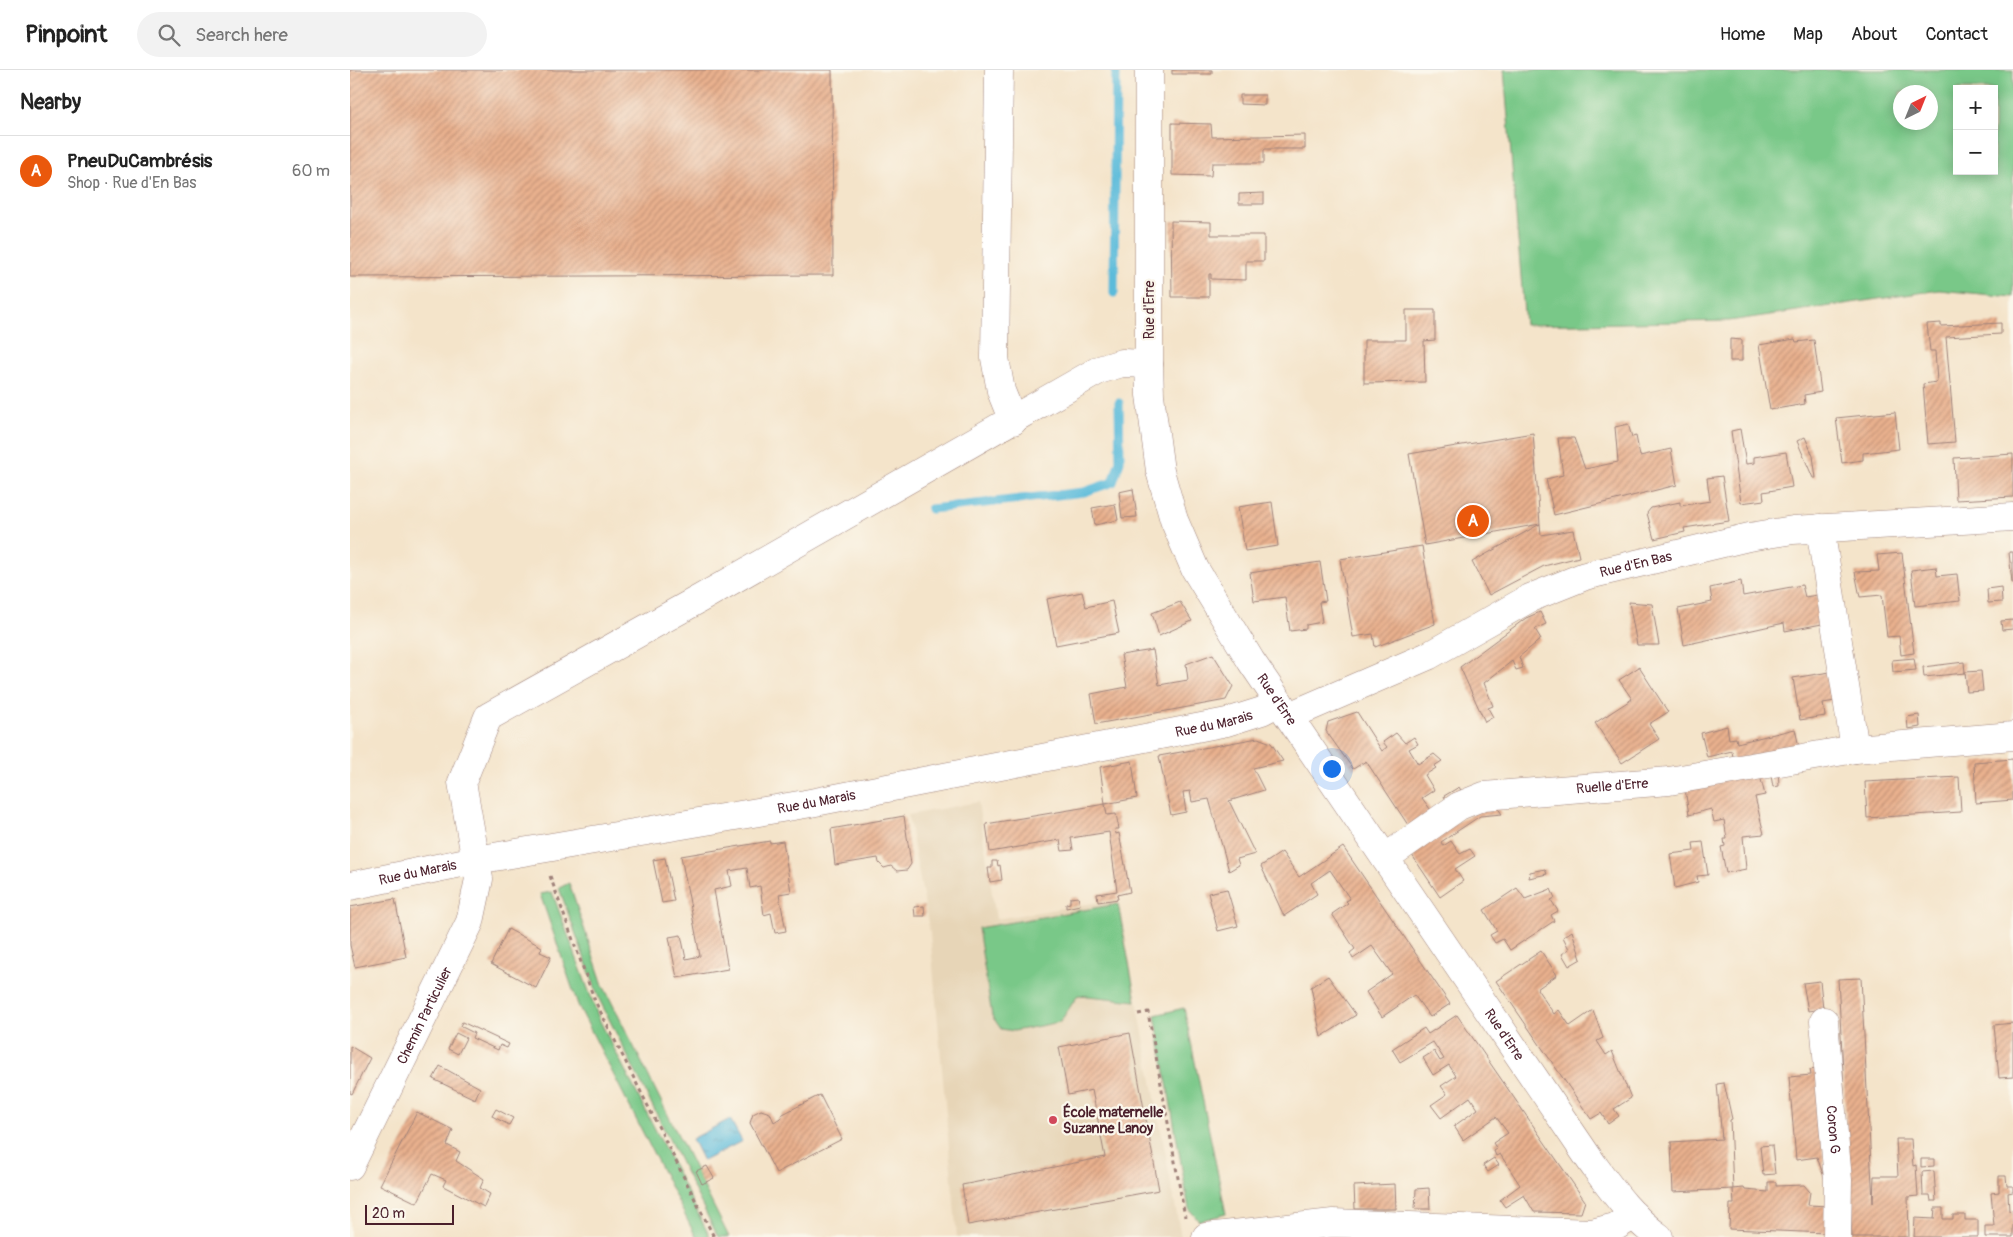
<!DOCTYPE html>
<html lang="en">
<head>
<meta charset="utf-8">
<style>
  :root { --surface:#fff; --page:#f2f2f2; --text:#222; --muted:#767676; --line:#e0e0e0; --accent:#ea580c }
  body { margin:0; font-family:Pangolin,sans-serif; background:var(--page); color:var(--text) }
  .controls { position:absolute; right:15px; top:15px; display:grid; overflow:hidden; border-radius:0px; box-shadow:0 2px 12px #0003 }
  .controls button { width:45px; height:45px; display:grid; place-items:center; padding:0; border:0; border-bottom:1px solid var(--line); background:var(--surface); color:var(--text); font:25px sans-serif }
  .compass { position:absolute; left:1543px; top:15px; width:45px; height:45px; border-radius:50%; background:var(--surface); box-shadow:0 2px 12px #0003; rotate:43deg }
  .scale { position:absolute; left:15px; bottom:12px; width:89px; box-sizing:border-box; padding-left:5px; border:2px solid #4a1f2b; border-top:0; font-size:14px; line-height:18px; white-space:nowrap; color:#4a1f2b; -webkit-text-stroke:4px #fbf7ec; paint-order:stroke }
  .you { position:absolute; left:981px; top:698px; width:18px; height:18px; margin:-12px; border:4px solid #fff; border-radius:50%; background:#1a73e8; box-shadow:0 0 0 8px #1a73e833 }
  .badge { display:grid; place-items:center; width:32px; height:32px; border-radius:50%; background:var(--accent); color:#fff; font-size:16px; font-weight:700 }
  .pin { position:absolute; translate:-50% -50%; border:2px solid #fff; box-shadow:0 1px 5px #0006 }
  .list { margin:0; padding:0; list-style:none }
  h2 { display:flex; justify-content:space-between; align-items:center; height:65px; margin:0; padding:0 20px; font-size:21px }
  h2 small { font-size:16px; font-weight:400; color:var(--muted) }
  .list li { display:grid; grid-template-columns:32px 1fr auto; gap:15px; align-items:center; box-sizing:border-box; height:70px; padding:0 20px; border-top:1px solid var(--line) }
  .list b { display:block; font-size:19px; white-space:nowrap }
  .list p { margin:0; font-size:16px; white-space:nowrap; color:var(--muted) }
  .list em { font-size:16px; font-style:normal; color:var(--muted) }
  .icon { flex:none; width:28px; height:28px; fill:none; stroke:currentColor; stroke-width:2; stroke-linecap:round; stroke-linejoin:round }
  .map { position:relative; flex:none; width:1663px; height:1167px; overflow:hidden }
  header { display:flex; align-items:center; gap:30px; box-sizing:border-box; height:70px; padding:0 25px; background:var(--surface); border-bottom:1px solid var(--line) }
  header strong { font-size:24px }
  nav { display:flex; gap:28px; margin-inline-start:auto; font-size:18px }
  .search { width:350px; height:45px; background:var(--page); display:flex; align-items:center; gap:12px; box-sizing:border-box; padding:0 18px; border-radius:28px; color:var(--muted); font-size:19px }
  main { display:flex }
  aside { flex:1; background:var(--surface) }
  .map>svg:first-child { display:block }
</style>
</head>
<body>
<header>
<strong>Pinpoint</strong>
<div class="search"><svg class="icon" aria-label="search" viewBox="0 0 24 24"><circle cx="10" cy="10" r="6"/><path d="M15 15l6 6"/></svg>Search here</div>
<nav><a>Home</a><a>Map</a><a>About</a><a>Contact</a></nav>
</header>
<main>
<aside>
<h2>Nearby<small></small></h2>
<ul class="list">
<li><span class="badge">A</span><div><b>PneuDuCambrésis</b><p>Shop · Rue d'En Bas</p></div><em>60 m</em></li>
</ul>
</aside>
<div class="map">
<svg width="1663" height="1167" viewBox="0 0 1663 1167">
  <defs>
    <pattern id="water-ripples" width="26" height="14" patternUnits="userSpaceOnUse" patternTransform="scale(1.25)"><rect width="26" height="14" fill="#5bbbda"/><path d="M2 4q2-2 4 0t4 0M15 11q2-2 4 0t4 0" fill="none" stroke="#4d97b1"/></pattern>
    <pattern id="building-hatch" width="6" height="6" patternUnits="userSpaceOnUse" patternTransform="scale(1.25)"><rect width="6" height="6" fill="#e9b18e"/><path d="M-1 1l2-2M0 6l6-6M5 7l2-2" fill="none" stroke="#bf8f74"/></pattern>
  </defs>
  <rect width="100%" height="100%" fill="#fbf7ec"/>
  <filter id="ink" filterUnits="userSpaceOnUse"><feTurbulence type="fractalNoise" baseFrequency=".02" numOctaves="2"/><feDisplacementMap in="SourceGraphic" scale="10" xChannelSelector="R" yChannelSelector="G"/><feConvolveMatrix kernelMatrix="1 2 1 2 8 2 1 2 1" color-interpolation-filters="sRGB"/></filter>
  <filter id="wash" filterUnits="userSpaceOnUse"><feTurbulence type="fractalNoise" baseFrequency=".0096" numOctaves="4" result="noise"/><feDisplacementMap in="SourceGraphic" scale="20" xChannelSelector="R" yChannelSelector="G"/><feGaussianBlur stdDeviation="1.12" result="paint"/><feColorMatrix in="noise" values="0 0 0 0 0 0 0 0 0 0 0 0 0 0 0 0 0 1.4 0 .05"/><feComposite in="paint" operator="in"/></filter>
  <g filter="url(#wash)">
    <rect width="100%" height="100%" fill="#f4e4ca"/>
    <path fill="#e7d5b7" d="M628,732L646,849L768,829L831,1167H607L580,863L558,745Z"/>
    <path fill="#79c888" stroke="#62745a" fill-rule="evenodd" d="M1154,0H1663V227L1589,220L1379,251L1175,255ZM1607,19H1644V101H1607ZM1580,22V52H1550V22Z
      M219,813L253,915L379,1167H368L250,931L209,818Z
      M202,822L250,951L360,1167H346L228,935L190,824Z
      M768,834L786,931L728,925L710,952L664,961L651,959L642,946L628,858Z
      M834,938L876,1144L849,1151L839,1139L805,945Z"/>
    <path fill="url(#water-ripples)" stroke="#526d82" d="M380,1049L392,1071L353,1091L342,1069Z"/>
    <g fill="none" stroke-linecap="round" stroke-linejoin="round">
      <path stroke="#5bbbda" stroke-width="9" d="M764,223L766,0
        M581,439L734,422L763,412L770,391L769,333"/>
    </g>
    <g id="blocks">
      <path fill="url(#building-hatch)" d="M0,0H482L483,205L0,207Z
        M822,0H862V4H822Z
        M890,25H915V35L890,34Z
        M822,53L861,54L862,67L955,65V79H914V93H862L861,106L822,105Z
        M914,123V134H889V124Z
        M821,151L861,152V165H914V191H896V210L861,209V204H859V227H822Z
        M1056,240H1085V270L1074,271L1075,312L1014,313V270H1056Z
        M1591,253V256L1651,253V264L1596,267L1605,372L1578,374L1573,314L1587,312L1585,281H1580L1577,254Z
        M1380,269L1392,270V291H1380Z
        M1445,269L1446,272L1464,270L1471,322L1454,325L1455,334L1420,340L1409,275Z
        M1545,342L1549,379L1513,383V390L1492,393L1486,348Z
        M1278,354L1282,367L1286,366L1290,386L1321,379L1327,415L1204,445L1196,409L1213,405L1208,368H1224L1235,399L1268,392L1265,357Z
        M1390,359L1396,394L1404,393V387L1436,382L1442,417L1413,422L1414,430L1391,433L1381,361Z
        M1183,363L1190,454L1075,475L1059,384Z
        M1455,367L1463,386L1466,408H1463L1447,371Z
        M1663,384V427L1606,430L1604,388Z
        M1372,406L1379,451L1334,458L1335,462L1304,469L1297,443L1301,438L1330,432V436L1360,431L1357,408Z
        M783,419L787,447L772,448L769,422Z
        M922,432L928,476L895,481L888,437Z
        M765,434L768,450L745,455L742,438Z
        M1190,454L1191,465L1223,460L1229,487L1194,496L1139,525L1122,492Z
        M1072,476L1085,554L1025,577L1023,564L1003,567L990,489Z
        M1659,482H1663V513H1662Z
        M1552,483L1564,583L1551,585L1549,566L1537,567L1532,525L1510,527L1505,502L1529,501L1527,485Z
        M970,492L976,531L969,532L972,552L956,555V559L940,561L935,527L904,531L900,503Z
        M1586,497L1587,506L1607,504L1610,531L1565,536L1561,500Z
        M1391,511L1393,526L1452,515L1455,527L1467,525L1472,554L1435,561L1434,553L1334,575L1328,539L1362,532L1360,518Z
        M1651,517L1652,532L1638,533L1637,519Z
        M732,522L736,537L762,531L769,563L706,575L697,529Z
        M830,532L842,551L809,566L802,543Z
        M1279,532L1302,534L1309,575H1287Z
        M1190,542L1196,554L1185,559L1191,569L1169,587L1173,598L1166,600L1162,591L1134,613L1143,636L1138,638L1143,647L1135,652L1110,597L1176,548Z
        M1663,550V559L1652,560L1651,551Z
        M803,580L809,615L838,610L836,594L863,584L883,616L876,630L746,654L741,624L777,617L771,585Z
        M1564,588L1566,600L1543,602L1542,590Z
        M1614,592L1615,603L1574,607L1573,597Z
        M1289,597L1318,642L1299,654L1309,669L1272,693L1245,653L1282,629L1269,610Z
        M1631,601L1633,621L1617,622L1615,602Z
        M1480,602L1485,631L1473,633L1475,646L1450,650L1443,608Z
        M1007,642L1032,681L1037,677L1033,672L1046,663L1055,673L1064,667L1068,674L1059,679L1068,694L1084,684L1092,691L1084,696L1086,698L1075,705L1084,720L1072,728L1083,743L1060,758L1016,691L1003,699L976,661L978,652Z
        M1569,645L1570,657L1558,659L1557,647Z
        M1377,656L1379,669L1386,668L1387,673L1445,659L1449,677L1384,694L1382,681L1357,687L1351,663Z
        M908,668L921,673L933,691L903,698L914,720L879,731L905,784L887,789L889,795L879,801L859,729L842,732L840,721L833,722L836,742L821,745L809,686Z
        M1663,689V730L1626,733L1624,692Z
        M782,691L787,728L755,734L750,697Z
        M1428,698L1429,716L1423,717L1420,700Z
        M1409,702L1415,725L1405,727L1414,764L1393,766L1396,799L1376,803L1371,777L1375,776L1374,769H1377L1374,750L1364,752L1361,739L1339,745L1335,719Z
        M1609,707L1611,742L1517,748L1515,712Z
        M1109,717L1113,724L1098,734L1094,726Z
        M1144,733L1152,744L1130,746L1091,772L1093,776L1101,771L1110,784L1120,779L1125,786L1105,799L1113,811L1090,827L1060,782L1062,775Z
        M755,734L757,745L766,744L769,759H765L766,764L769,763L780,822L767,825L768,829L748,832L747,824L767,821L759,762L721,768L723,780L712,781L710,770L640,782L636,754Z
        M554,746L561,794L557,800L547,801L541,796L534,798L529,793L528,788L485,795L481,759Z
        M420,771V773L433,771L441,822L429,824L436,861L425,863L421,843L414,845L410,816L400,818L397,798L379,801L382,816L364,820L378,899L327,908L319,867L331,865L336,889L350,886L331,786Z
        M1353,772L1358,805L1347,806L1348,812L1325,818L1320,784L1344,781L1343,773Z
        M993,777L1100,934L1080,947L1064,925L1032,947L1016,922L1042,904L1022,876L1003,889L1000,883L1005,879L982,844L998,833L996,831L1000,829L980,800L961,813L967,824L934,846L911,796L932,782L949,807Z
        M315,788L324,831L312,833L303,790Z
        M642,791H647L648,796L650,795L652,810L640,812L638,798H642Z
        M1195,799L1197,804L1179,808L1180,802Z
        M1167,818L1175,829L1201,819L1205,828L1201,830L1208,841L1201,845L1204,851L1160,880L1153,869L1145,873L1140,865L1147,861L1134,840Z
        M877,819L888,856L868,861L858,823Z
        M728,827L730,835L716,838V834L720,833V828Z
        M45,829L56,887L5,897L0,875V837Z
        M574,836L575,846H565L564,837Z
        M158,859L192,877L190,882L201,887L186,918L141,894Z
        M1222,861L1231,889L1219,896L1212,884L1219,879L1213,867Z
        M1191,881L1207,905L1187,919L1204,944L1209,940L1220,956L1243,940L1253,968L1247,971L1256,985L1262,981L1281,1028L1264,1039L1269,1046L1258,1054L1251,1043L1241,1049L1146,911Z
        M978,906L1006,945L971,967L961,917Z
        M1511,908L1523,1133L1524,1106H1548L1546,1069H1561L1563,1096L1566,1095L1568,1126L1558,1127L1559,1167H1502L1488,909Z
        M1470,911L1473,939L1458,941L1453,913Z
        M1107,945L1235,1131L1231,1143L1184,1142L1174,1125L1155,1137L1150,1130L1170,1115L1150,1084L1146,1086L1144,1081L1147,1079L1143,1073L1158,1063L1146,1047L1113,1070L1104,1056L1128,1039L1120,1027L1091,1048L1081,1035L1097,1024L1091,1016L1106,1006L1099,995L1083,1005L1073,988L1084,981L1090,991L1094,989L1083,972L1050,992L1042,979L1074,958L1078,964Z
        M112,952L159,974L157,978L150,975L148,980L122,968L124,963L110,956Z
        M1663,953V1007L1649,1008L1644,955Z
        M106,963L116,968L108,984L98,979Z
        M780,963L809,1120L618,1155L612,1115L755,1087L742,1020L718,1025L709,977Z
        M0,976L20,988L2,1024L0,1023Z
        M90,996L130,1018L125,1029L83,1009Z
        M1467,999L1475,1110L1467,1087L1446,1090L1439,1007L1461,1005L1460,1000Z
        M1374,1013L1382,1049L1380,1050L1383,1119L1323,1122L1321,1072L1372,1069L1367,1014Z
        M470,1025L492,1069L426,1103L400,1053L403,1044L411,1040L420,1043L424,1052L432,1047L431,1045Z
        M146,1039L163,1048L159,1055L142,1046Z
        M67,1042L103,1060L97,1075L110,1082L106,1091L134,1109L130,1118L140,1124L134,1137L93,1116L96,1110L82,1104L67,1133L30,1115Z
        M1422,1075L1425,1104L1413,1105L1410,1076Z
        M1144,1088L1149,1095L1138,1102L1133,1095Z
        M1571,1089H1584V1096L1571,1097Z
        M357,1096L364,1108L352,1114L346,1101Z
        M1584,1101L1586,1131H1581L1580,1125H1573L1572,1102Z
        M1649,1106H1656L1657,1116H1663V1122L1658,1123L1659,1141L1663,1140V1167H1635V1156H1644L1641,1123L1649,1122Z
        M1418,1112H1426V1116L1454,1115L1460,1122L1458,1135L1478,1136L1477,1163L1379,1159L1380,1134H1384L1383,1119L1394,1118L1395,1120L1418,1122Z
        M1045,1114L1046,1139H1005L1004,1116Z
        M1079,1118L1080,1139H1065L1066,1119Z
        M1585,1138H1593V1149H1603V1145H1615V1150H1628V1167H1564L1565,1148L1584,1149Z"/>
    </g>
  </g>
  <g filter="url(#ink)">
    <use href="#blocks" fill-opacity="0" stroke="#9f827a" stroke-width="1"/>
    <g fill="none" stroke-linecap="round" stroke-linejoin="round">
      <defs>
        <g id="minor">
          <path d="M649,0L645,288L651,321L663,351"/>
          <path id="s1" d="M799,0V294L800,325L810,401L824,450L845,499L901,591L1242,1093C1262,1120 1281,1147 1309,1167"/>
          <path d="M1470,458L1505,679L1663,666"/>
          <path id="s2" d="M939,646L1078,586L1180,528L1235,506L1399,467L1443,460L1663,447"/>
          <path id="s3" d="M1035,788L1109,736L1134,726L1319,711L1505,679"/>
          <path id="s4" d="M0,816L126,790L455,734L877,652L912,641L929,632"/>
          <path id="s5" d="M1474,951L1488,1110L1487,1167"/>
          <path id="s6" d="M0,1096L120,852L129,809L112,712L138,647L351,528L749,300L772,293L799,294"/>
          <path d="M856,1167L983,1153L1242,1163L1265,1157L1284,1145"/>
        </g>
      </defs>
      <use href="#minor" stroke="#9f827a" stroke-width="29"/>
      <path stroke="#9f827a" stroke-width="3" stroke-dasharray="4 4" stroke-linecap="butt" d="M200,806L245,931L364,1167
        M788,944L798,942L835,1147"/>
      <use href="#minor" stroke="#fff" stroke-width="28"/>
    </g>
  </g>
  <circle fill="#d1495b" stroke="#fbf7ec" stroke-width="2" cx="703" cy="1050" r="5"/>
  <g text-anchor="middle" stroke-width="4.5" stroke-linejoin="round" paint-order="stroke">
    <g font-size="14" fill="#4a1f2b" stroke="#fbf7ec">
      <text transform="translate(799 240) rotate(-90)" y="5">Rue d'Erre</text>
      <text dy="5" stroke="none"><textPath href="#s2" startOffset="380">Rue d'En Bas</textPath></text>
      <text dy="5" stroke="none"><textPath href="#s1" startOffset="660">Rue d'Erre</textPath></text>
      <text dy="5" stroke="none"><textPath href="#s4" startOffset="879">Rue du Marais</textPath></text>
      <text dy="5" stroke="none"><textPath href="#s3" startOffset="246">Ruelle d'Erre</textPath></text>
      <text dy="5" stroke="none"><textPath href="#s4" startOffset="474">Rue du Marais</textPath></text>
      <text dy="5" stroke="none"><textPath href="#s4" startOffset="69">Rue du Marais</textPath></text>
      <text dy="5" stroke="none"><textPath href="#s6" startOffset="168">Chemin Particulier</textPath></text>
      <text dy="5" stroke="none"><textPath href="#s1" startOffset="1065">Rue d'Erre</textPath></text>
      <text dy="5" stroke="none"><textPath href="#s5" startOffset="109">Coron G</textPath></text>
    </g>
    <g font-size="14" font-weight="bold" fill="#4a1f2b" stroke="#fbf7ec" text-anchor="start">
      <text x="713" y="1047">École maternelle<tspan x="713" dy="16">Suzanne Lanoy</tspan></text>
    </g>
  </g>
</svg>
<div class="controls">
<button>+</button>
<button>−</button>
</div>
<svg class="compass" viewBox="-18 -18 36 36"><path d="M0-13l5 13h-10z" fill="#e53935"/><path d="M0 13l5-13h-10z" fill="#767676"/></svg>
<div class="scale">20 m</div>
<div class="you"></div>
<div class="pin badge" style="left:1123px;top:451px">A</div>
</div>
</main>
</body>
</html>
